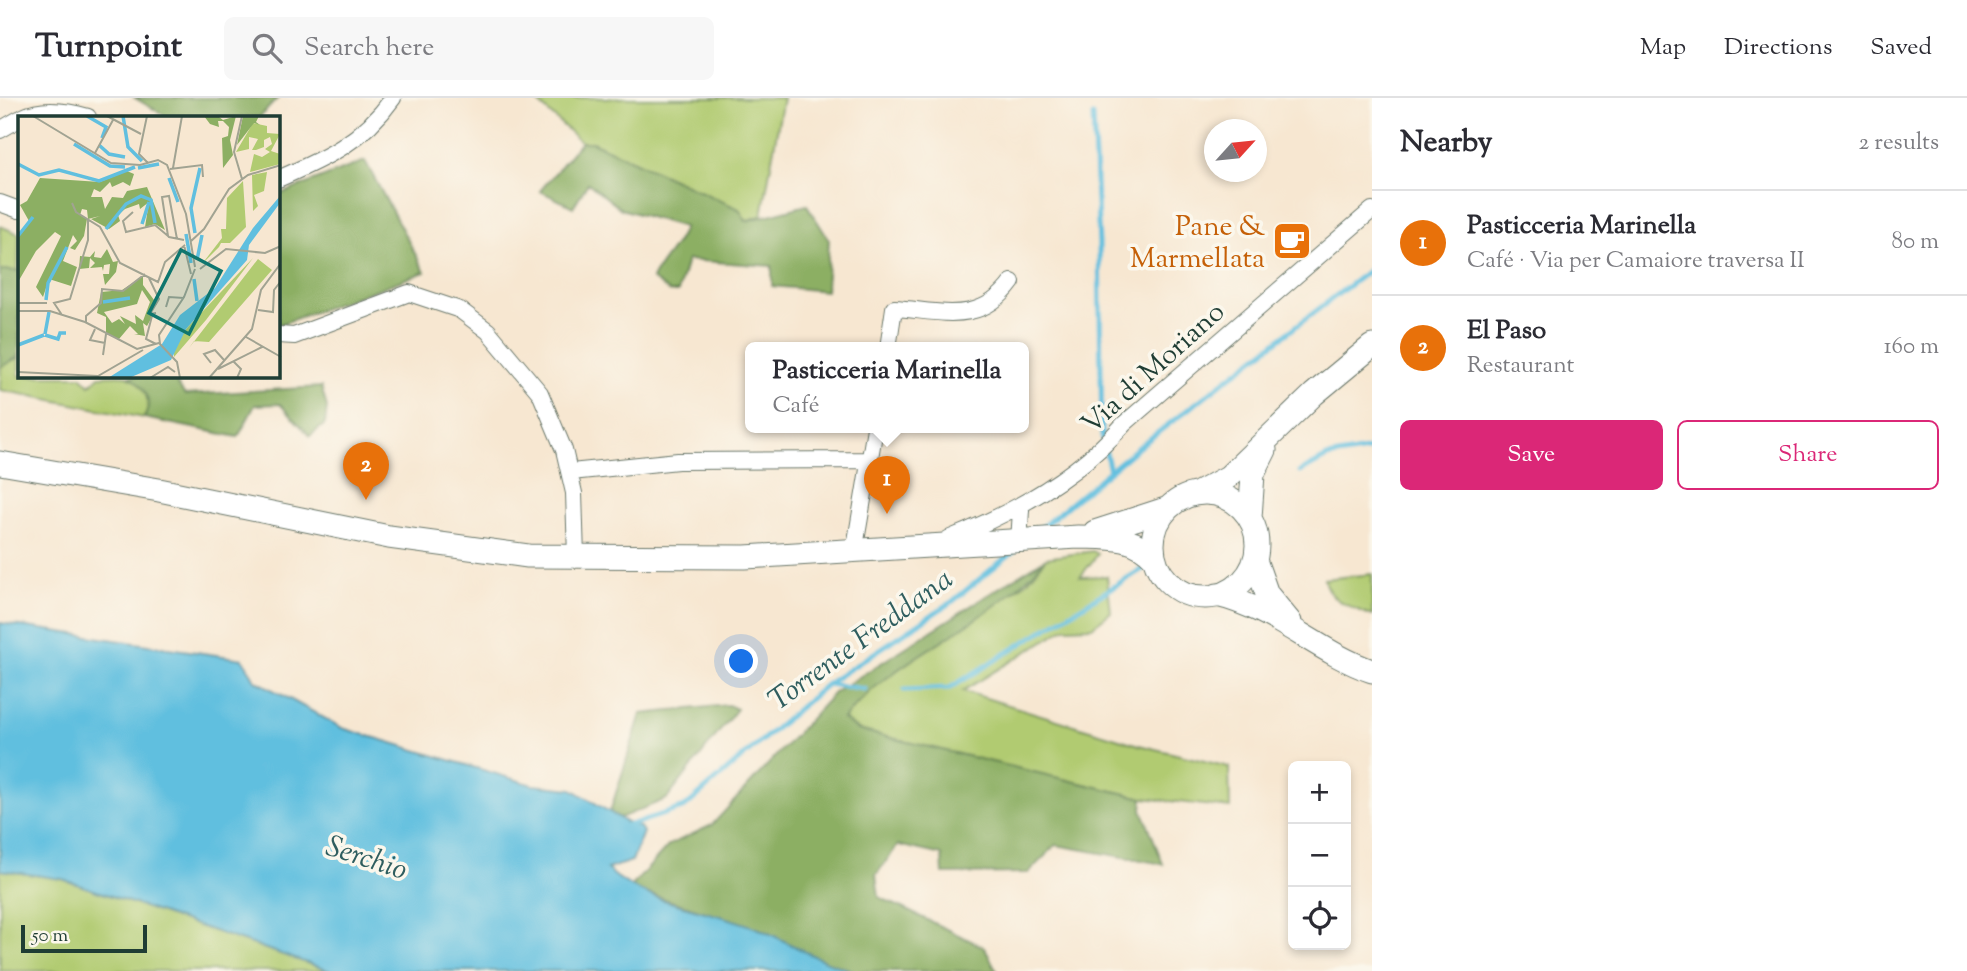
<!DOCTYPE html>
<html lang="en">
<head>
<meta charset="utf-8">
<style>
  :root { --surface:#fff; --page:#f7f7f7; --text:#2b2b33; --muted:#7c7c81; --line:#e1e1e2; --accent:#db2777 }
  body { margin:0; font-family:"Sorts Mill Goudy",serif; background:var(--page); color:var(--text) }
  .controls { position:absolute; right:21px; bottom:21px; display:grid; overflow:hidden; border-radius:10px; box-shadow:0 4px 10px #0003 }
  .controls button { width:63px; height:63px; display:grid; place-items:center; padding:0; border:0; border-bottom:2px solid var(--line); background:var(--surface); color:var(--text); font:35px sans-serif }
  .compass { position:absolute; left:1204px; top:21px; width:63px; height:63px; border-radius:50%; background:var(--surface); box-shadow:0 4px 10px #0003; rotate:63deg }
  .scale { position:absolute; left:21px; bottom:18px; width:126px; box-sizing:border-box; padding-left:7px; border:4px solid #1f3d34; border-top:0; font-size:19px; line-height:24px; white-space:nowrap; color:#1f3d34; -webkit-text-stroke:5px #fbf7ec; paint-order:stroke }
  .you { position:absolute; left:742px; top:564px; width:24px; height:24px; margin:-18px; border:5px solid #fff; border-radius:50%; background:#1a73e8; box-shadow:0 0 0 10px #1a73e833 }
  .badge { display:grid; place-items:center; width:46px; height:46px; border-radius:50%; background:var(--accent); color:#fff; font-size:23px; font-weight:700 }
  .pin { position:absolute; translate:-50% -58px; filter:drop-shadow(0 2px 4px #0008) }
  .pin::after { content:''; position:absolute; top:37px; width:24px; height:21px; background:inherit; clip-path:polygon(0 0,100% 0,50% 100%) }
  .popup { position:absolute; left:745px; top:244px; width:284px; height:91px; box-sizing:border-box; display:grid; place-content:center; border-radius:10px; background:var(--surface); filter:drop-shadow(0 2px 5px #0005); font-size:23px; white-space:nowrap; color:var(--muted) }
  .popup b { font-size:26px; color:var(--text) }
  .popup::after { content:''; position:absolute; left:50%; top:100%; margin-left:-14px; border:14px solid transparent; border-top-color:var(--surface) }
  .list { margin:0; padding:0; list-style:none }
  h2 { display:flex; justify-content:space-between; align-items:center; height:91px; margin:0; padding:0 28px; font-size:30px }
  h2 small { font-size:23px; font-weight:400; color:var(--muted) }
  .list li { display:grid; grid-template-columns:46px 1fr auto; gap:21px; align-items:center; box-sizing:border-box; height:105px; padding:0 28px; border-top:2px solid var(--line) }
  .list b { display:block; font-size:26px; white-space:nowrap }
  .list p { margin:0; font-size:23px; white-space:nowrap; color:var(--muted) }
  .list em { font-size:23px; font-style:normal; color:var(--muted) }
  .actions { display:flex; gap:14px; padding:21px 28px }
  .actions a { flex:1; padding:16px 0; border:2px solid var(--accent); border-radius:10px; text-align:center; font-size:24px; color:var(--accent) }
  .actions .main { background:var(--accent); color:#fff }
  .icon { flex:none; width:38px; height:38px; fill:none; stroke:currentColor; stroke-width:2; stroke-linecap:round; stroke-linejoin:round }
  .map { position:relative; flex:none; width:1372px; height:873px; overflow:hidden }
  header { display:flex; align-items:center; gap:42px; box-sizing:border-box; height:98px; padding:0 35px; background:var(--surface); border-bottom:2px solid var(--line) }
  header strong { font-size:33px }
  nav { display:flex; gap:38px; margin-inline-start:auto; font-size:24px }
  .search { width:490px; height:63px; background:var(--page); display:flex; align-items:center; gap:18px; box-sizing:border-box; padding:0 24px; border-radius:10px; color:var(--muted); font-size:26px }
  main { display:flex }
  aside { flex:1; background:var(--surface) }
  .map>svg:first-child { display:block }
</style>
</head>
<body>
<header>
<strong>Turnpoint</strong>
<div class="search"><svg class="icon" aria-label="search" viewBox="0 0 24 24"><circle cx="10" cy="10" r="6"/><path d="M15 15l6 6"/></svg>Search here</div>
<nav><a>Map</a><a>Directions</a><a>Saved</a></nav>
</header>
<main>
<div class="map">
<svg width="1372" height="873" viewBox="0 0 1372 873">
  <rect width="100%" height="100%" fill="#fbf7ec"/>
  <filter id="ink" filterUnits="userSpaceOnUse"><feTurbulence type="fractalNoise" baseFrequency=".0143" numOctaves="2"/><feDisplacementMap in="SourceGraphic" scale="14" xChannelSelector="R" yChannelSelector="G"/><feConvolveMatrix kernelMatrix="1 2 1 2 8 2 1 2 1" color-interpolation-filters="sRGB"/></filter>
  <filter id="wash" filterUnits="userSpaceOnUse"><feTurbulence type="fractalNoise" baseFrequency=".00686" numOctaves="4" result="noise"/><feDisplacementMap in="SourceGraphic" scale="28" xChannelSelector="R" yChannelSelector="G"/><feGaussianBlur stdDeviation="1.57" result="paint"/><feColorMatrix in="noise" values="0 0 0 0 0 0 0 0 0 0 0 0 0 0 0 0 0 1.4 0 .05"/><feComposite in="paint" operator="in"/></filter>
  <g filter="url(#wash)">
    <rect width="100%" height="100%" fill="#f7e7d1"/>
    <path fill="#b1cb71" stroke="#688452" stroke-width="2" d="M533,0H783L762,117L746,123L739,111L592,44H581Z
      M0,128L19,136L18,174L0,172Z
      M19,259V278H81L90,287L99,278C108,278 119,276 128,278C146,283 152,306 144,320L0,292L1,267Z
      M1093,453L1098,456L1080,479L1107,478L1111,514L1092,529L1065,530L963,593L1139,647L1229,669L1230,710L1143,700L858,632L843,621L881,582L1027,484L1046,460Z
      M1372,476V518C1353,509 1328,504 1324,481Z
      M0,772L62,781L330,873H0Z"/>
    <path fill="#8caf63" stroke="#56764c" stroke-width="2" d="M135,0H278L260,19H167Z
      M581,44H592L739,111L746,123L807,107L829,142L826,193L772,188V168L687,162L678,194H670L652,181C661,161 678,149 684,129L621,111L588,85L573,109L540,93Z
      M365,63L425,174L278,227V97Z
      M0,172L19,173V259L0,269Z
      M128,278H171L185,297L321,289L327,309L325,326L310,338L280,306L255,307L238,339L144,320C154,303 144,287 128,278Z
      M1046,460C993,527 900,553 843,621L858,632L1143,700L1142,711L1163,766L1056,747L1028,775L943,776L942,757L898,747L876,777L879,799L984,849L997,873H855L808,858L765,833L630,790L669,747L712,727L834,595Z
      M728,607L737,611L667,701L620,720L610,714L641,616Z"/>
    <path fill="#60bfdf" stroke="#407e8a" stroke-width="2" d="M0,525L243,561L255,582L342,630L533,687L572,691L629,726L640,729L643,734L632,763L607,771C649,810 715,810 766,834C796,848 822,865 855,873H330L62,781L0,772Z"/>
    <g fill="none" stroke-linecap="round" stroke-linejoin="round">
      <path stroke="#60bfdf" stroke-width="5" d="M1093,18L1099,146L1102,338L1110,373
        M1300,374L1327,359L1372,351
        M1036,434L1135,352L1372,170
        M827,586L865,591
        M904,592L950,590L1144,470
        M624,729L685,709L827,586L953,503L1015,452"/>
    </g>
  </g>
  <g filter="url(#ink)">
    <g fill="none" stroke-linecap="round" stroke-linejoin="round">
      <defs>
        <path id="minor" d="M23,19C43,9 67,13 88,19
          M0,32L19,21
          M278,81C326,60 362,44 393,0
          M0,105L19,112
          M278,237L294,238L409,195L460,212L488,233L540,295L564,352L574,395L576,459
          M888,250L894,210C942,213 980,228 1012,184
          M571,374L678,363L870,362
          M948,441C1013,415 1078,379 1124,326L1372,112
          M1019,444L1021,412
          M854,455L875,330"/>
        <path id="secondary" d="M0,365L159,392L389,439L528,458L745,459L1078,439C1108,440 1134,437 1155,461
          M1200,394L1228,379L1314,296L1372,248
          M1153 447a52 52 0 1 1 104 0a52 52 0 1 1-104 0Z
          M1250,420L1253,376L1265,352
          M1095,434L1166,411
          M1255,462L1267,496L1290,524
          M1217,497C1274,510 1317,554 1372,573"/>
      </defs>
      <use href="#minor" stroke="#6b786b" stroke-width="18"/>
      <use href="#secondary" stroke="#6b786b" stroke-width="25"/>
      <use href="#minor" stroke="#fff" stroke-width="16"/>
      <use href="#secondary" stroke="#fff" stroke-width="23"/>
    </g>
  </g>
  <defs>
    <symbol id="cafe-square" viewBox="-11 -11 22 22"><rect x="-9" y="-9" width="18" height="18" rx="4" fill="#e8710a" stroke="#fbf7ec"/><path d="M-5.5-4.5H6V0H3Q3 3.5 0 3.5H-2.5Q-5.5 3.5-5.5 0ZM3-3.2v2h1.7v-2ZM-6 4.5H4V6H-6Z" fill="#fff"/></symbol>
  </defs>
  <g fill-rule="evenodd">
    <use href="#cafe-square" x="1270" y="121" width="44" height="44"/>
  </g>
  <g text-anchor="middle" stroke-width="7" stroke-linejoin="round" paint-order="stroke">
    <g font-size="28" fill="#c56008" stroke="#fbf7ec" text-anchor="end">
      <text x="1265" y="137">Pane &amp;<tspan x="1265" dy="32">Marmellata</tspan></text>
    </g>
    <g font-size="28" fill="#1f3d34" stroke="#fbf7ec">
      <text transform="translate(1152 269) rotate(-42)" y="10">Via di Moriano</text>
    </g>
    <g font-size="30" font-style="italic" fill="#2f5e5f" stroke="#fbf7ec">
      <text transform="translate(860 541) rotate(-36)" y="10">Torrente Freddana</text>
      <text transform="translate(367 759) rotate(18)" y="10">Serchio</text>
    </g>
  </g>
  <g transform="translate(18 18)">
    <rect width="262" height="262" fill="#f7e7d1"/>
    <path d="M235,7L249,10V17L262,18L253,35L262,38V48L232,56L236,38L244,41L252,36L247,33L254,28L252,21L246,24V31L238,34H234L240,23L231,21V33L218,36ZM249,56L246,75L236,79L240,90L235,95L234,59ZM225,65L228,111L212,127H203L201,131L184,148L204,122L203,113H208L209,82ZM235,142L188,204L156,241V232L168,213ZM240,143L254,154L191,226L176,225L171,232Z" fill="#b1cb71"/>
    <path d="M186,0L201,1L205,4L218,0L212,24L215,39L205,52L204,22L210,20L211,11L205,5H200L201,11L192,8ZM225,0H241L238,6L242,9L236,7L219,29ZM109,55L116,58L112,70L105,66L94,71L92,66L82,76L76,73L73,81H84L87,93L94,81L105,82L109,75L129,71L147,114L137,108L127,111L131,86L122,93L121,88L107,93L100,99L102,105L91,113L73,103L82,100L70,103L69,94L64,93L62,99L69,103L66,120L57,134L52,132L59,125L55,119L45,145L59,151L53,170L31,163L25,181L18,171L43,120L37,116L18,135L0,166V120L11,105L2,89L9,85L22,62L82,66ZM89,133L95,146L100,145L98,156L87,169L85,158H91L92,148L86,149L85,155L84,151L72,152L77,147L72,142L71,152L61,153L62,140L72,141L77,135L76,141L83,142ZM125,160V169L139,188L131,195L134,201L129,210L125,207L127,220L116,218H120L112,210L101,223L88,218V201L79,197L83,176L104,174ZM124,174L132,186L125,205L117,199L118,208L102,200L107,208L101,203L94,207L86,196L119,188Z" fill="#8caf63" fill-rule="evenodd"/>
    <path d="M262,80V87L231,129L229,144L168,213L153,244L111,262H90L144,228L162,199L197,172L235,112Z" fill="#60bfdf"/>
    <path fill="none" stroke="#60bfdf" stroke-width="3.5" d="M69,0L88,11L84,22M105,0L110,31L124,45M56,28L92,50L107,51M81,29L91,38L107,41M0,48L21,59L41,54L81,65L117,51M120,52L141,48M151,62L160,86M124,108L131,86M88,113L108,88L123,80L133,84L137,107M177,117L173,92L182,52M168,118L173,147M0,120L15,101M179,144L184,119M176,163L179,185M28,184L30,167L49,131M85,186L112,182M27,218L31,196M27,219L40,223L42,217H48M0,229L26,219"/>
    <path fill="none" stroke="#a1a392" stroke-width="2" d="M15,0L93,47L122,49L140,44L149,49L168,98L177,151M89,0L123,18M129,0L121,38L130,47M77,37L95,4M155,52L164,0M152,53L184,49L185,61M224,63L216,36L224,0M54,87L58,96L82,111L102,147L140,166L147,146L167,129M115,96L105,105L108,116L137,109L150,120M159,123L151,80L144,81L150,120L151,121L166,124M172,126L186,113L211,73L230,59L263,49M166,129L173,158M182,153L208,133L247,137L263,130M131,162L141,183L132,198L138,197M0,187H29M148,191L151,181L166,182M240,194L255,196L256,174L263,165M0,195H32L67,206L119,233L141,227M44,199L36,187L52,183L70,124V104M134,200L128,223L138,228M68,206V200L83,187L84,173L105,175L127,158M77,213L72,224L87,227M228,221L263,241M85,239L88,218M215,245L223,253L219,262M193,247L186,238L197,234L206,244M200,253L244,231M0,256L80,260L125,234M132,262L150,251L157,256M162,262L159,246L142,228L141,219L166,181L177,153M191,262L234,213L243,174L263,147"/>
    <path fill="#0f766e" fill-opacity="0.15" stroke="#0f766e" stroke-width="3.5" d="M163,134L203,155L171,218L131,197Z"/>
    <rect width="262" height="262" fill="none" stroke="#1f3d34" stroke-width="3.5"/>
  </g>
</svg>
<div class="controls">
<button>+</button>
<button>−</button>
<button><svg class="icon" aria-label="locate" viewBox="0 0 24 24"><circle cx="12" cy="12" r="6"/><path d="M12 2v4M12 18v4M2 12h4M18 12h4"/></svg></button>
</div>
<svg class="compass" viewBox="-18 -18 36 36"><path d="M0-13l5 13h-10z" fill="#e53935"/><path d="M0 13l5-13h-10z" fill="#7c7c81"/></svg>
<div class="scale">50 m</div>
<div class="you"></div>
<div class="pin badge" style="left:887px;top:416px;background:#e8710a">1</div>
<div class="popup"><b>Pasticceria Marinella</b>Café</div>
<div class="pin badge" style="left:366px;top:402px;background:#e8710a">2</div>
</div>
<aside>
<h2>Nearby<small>2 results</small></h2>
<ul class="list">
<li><span class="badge" style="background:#e8710a">1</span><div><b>Pasticceria Marinella</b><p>Café · Via per Camaiore traversa II</p></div><em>80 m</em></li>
<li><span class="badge" style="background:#e8710a">2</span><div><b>El Paso</b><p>Restaurant</p></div><em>160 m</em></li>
</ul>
<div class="actions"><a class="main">Save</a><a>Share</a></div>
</aside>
</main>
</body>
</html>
